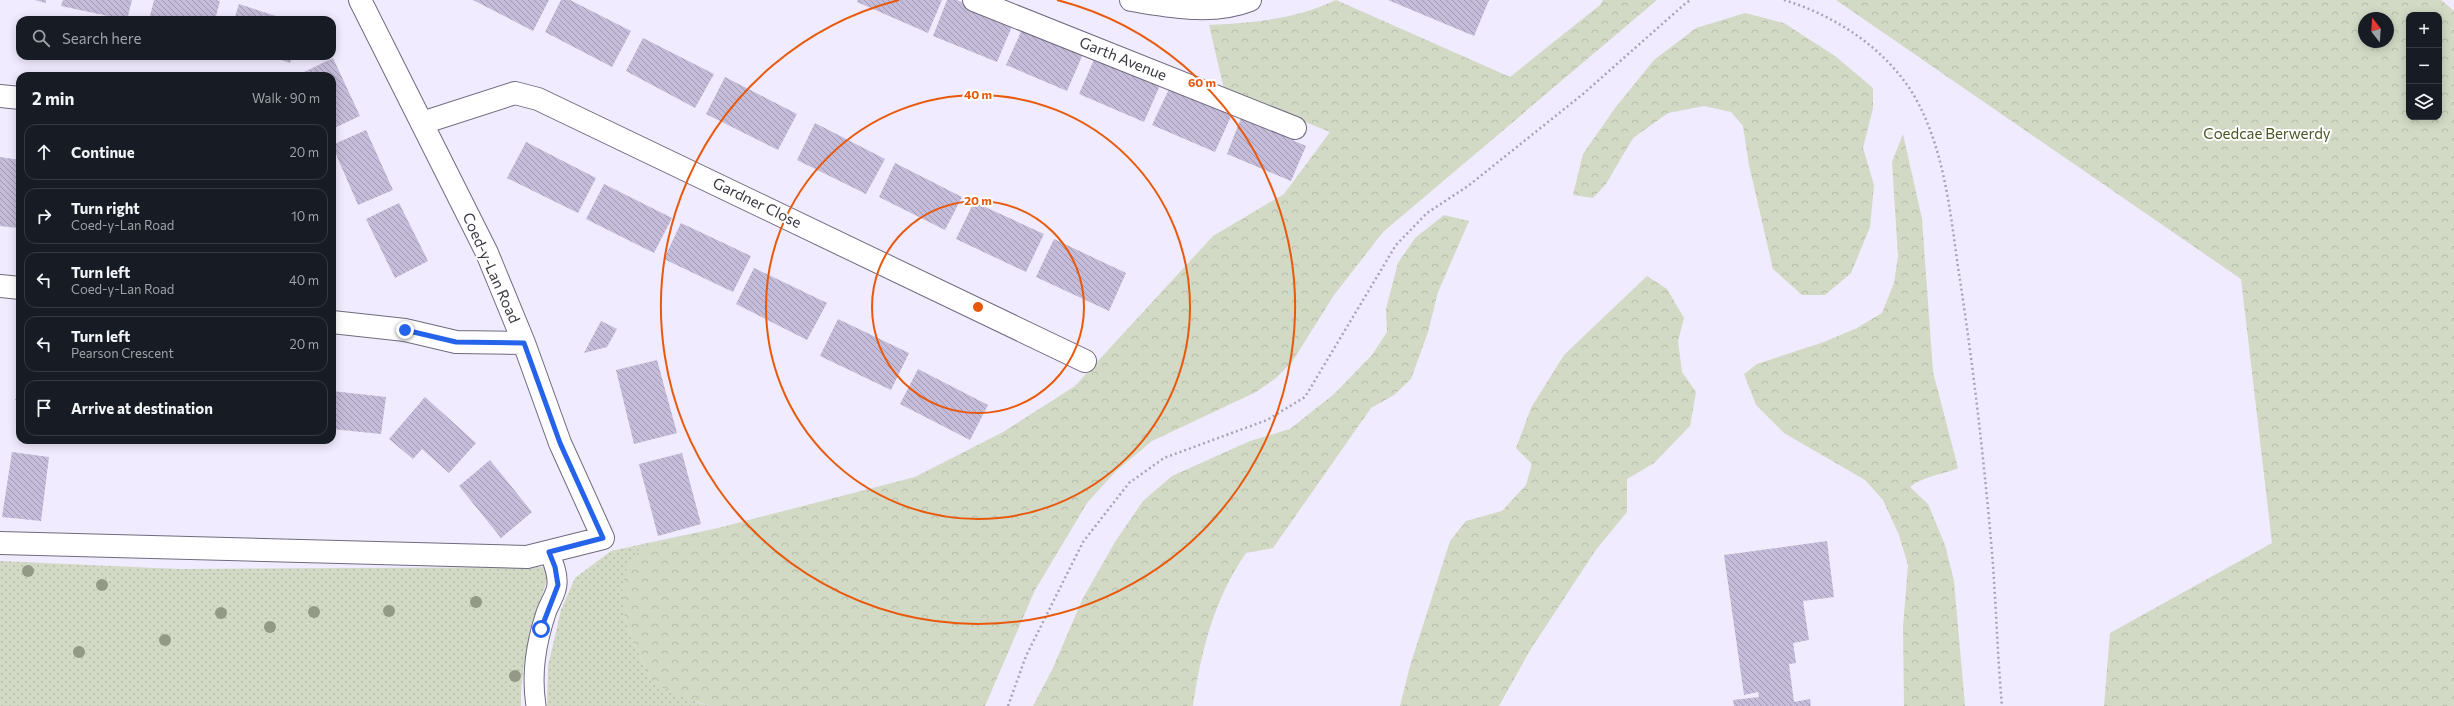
<!DOCTYPE html>
<html lang="en">
<head>
<meta charset="utf-8">
<style>
  :root { --surface:#171b24; --page:#242831; --text:#f1f3f6; --muted:#9ea1a6; --line:#363941 }
  body { margin:0; font-family:Commissioner,sans-serif; background:var(--page); color:var(--text) }
  .controls { position:absolute; right:12px; top:12px; display:grid; overflow:hidden; border-radius:8px; box-shadow:0 2px 10px #0003 }
  .controls button { width:36px; height:36px; display:grid; place-items:center; padding:0; border:0; border-bottom:1px solid var(--line); background:var(--surface); color:var(--text); font:20px sans-serif }
  .compass { position:absolute; left:2358px; top:12px; width:36px; height:36px; border-radius:50%; background:var(--surface); box-shadow:0 2px 10px #0003; rotate:343deg }
  .stop { position:absolute; width:12px; height:12px; margin:-9px; border:3px solid #2563eb; border-radius:50%; background:#fff }
  .stop.end { background:#2563eb; border-color:#fff; box-shadow:0 1px 4px #0008 }
  .list { margin:0; padding:0; list-style:none }
  h2 { display:flex; justify-content:space-between; align-items:center; height:52px; margin:0; padding:0 16px; font-size:17px }
  h2 small { font-size:13px; font-weight:400; color:var(--muted) }
  .list li { display:grid; grid-template-columns:26px 1fr auto; gap:12px; align-items:center; box-sizing:border-box; height:56px; margin:0 8px 8px; padding:0 8px; border:1px solid var(--line); border-radius:12px }
  .list b { display:block; font-size:15px; white-space:nowrap }
  .list p { margin:0; font-size:13px; white-space:nowrap; color:var(--muted) }
  .list em { font-size:13px; font-style:normal; color:var(--muted) }
  .icon { flex:none; width:22px; height:22px; fill:none; stroke:currentColor; stroke-width:2; stroke-linecap:round; stroke-linejoin:round }
  .map { position:relative; flex:none; width:2454px; height:706px; overflow:hidden }
  .search { position:absolute; background:var(--surface); box-shadow:0 2px 10px #0003; left:16px; top:16px; width:320px; height:44px; display:flex; align-items:center; gap:10px; box-sizing:border-box; padding:0 14px; border-radius:12px; color:var(--muted); font-size:15px }
  .panel { position:absolute; background:var(--surface); box-shadow:0 2px 10px #0003; left:16px; top:72px; width:320px; height:372px; border-radius:12px }
  .map>svg:first-child { display:block }
</style>
</head>
<body>
<div class="map">
<svg width="2454" height="706" viewBox="0 0 2454 706">
  <defs>
    <pattern id="grass-dots" width="8" height="8" patternUnits="userSpaceOnUse"><rect width="8" height="8" fill="#d2d9c4"/><path d="M2 2h.1M6 6h.1" fill="none" stroke="#b5bba9" stroke-width="1.8" stroke-linecap="round"/></pattern>
    <pattern id="forest-crowns" width="20" height="18" patternUnits="userSpaceOnUse"><rect width="20" height="18" fill="#d2d9c4"/><path d="M2 6a3 3 0 1 1 6 0M12 15a3 3 0 1 1 6 0" fill="none" stroke="#b5bba9"/></pattern>
    <pattern id="building-back-hatch" width="6" height="6" patternUnits="userSpaceOnUse"><rect width="6" height="6" fill="#c5bcda"/><path d="M-1 5l2 2M0 0l6 6M5-1l2 2" fill="none" stroke="#a19ab2"/></pattern>
  </defs>
  <rect width="100%" height="100%" fill="#f0ebfe"/>
  <path fill="url(#grass-dots)" d="M643,544L626,571L623,611L630,634L652,682L699,703L711,706H547L548,666L555,636L561,610L575,578L611,551Z
    M0,561L179,569L551,567C537,613 520,658 521,706H0Z"/>
  <path fill="url(#forest-crowns)" fill-rule="evenodd" d="M1336,0L1510,77L1600,5L1603,0H1657L1383,232L1334,295L1292,362L1276,378L1256,392L1152,441L1115,472L1087,503L1035,590L985,706H711L675,695L652,682L630,634L623,611L622,586L626,571L643,544L718,528L915,477L1003,432L1075,386L1213,236L1284,194L1330,132L1224,89L1209,25C1253,23 1296,19 1336,0Z
    M1836,0H2441L2454,11V706H2104L2110,633L2272,543L2241,279ZM2409,15H2439V117H2409ZM2364,18H2388V42H2364Z
    M1745,13L1784,23L1835,56L1873,88V108L1863,148L1874,185L1870,227L1851,273L1825,295H1802L1773,269L1749,165L1743,126L1731,112L1704,106L1668,113L1633,138L1606,184L1593,198L1573,195L1583,154L1615,108L1654,60L1696,28Z
    M1903,134L1922,219L1933,372L1958,468C1942,475 1923,476 1910,487L1928,504L1945,545L1954,581L1965,706H1904L1903,627L1908,565L1899,535L1883,500L1865,480L1784,433L1756,405L1744,374L1757,364L1824,342L1857,328L1882,313L1894,283L1898,256L1892,162Z
    M1444,215L1469,221L1438,292L1428,332L1411,379L1394,395L1371,408L1273,548L1246,553C1214,599 1201,651 1193,706H1033L1052,670L1083,598L1115,542L1143,501L1172,476L1250,441L1290,429L1334,394L1372,355L1387,332L1386,309L1398,263L1415,238Z
    M1647,276L1667,289L1684,318L1678,341L1682,372L1696,392L1690,426L1654,463L1627,479V512L1595,551L1529,652L1499,706H1400L1410,666L1450,541L1466,521L1502,511L1526,485L1532,464L1516,448L1531,408L1564,355Z"/>
  <path fill="url(#building-back-hatch)" d="M35,0H46V3Z
    M63,0H132L127,20L61,6Z
    M154,0H216L220,1L215,20H149Z
    M473,0H549L533,31Z
    M561,0H570L631,31L612,67L545,32Z
    M858,0H942L928,33L857,2Z
    M947,0H957L1013,24L997,62L933,36Z
    M1388,0H1489L1474,36Z
    M239,4L288,20H234Z
    M1023,27L1083,54L1067,91L1006,65Z
    M643,38L714,74L695,108L626,71Z
    M1096,55L1161,83L1144,122L1079,94Z
    M270,56H292L290,63Z
    M333,58L360,116L332,129V76H296Z
    M725,77L797,114L778,150L706,114Z
    M1170,87L1232,114L1215,152L1152,125Z
    M1241,118L1306,146L1291,181L1227,154Z
    M815,123L885,159L866,194L797,160Z
    M366,130L393,190L358,205L332,145Z
    M526,142L596,178L578,213L507,178Z
    M0,157L20,160L17,187H20L18,228L0,226Z
    M895,163L962,197L945,230L879,197Z
    M604,184L672,218L654,253L586,219Z
    M974,202L1044,234L1026,272L956,239Z
    M399,203L428,261L395,278L366,219Z
    M681,223L751,256L733,292L664,259Z
    M1054,239L1126,273L1109,311L1036,277Z
    M754,268L827,303L807,340L736,304Z
    M838,319L909,353L891,390L820,356Z
    M601,321L617,329L607,347L584,353Z
    M657,360L677,433L634,444L616,370Z
    M918,369L988,405L970,440L900,404Z
    M332,391L386,397L381,434L332,429Z
    M20,396V406L15,399Z
    M425,397L476,443L449,473L422,449L413,459L389,439Z
    M12,452L49,457L41,521L2,517Z
    M682,453L701,524L658,536L639,464Z
    M490,460L532,512L501,538L459,486Z
    M1827,541L1834,597L1803,601L1809,640L1793,643L1796,663L1789,664L1794,702L1810,699L1811,706H1734L1733,700L1759,697L1758,692L1744,695L1724,555Z"/>
  <g fill="none" stroke-linecap="round" stroke-linejoin="round">
    <defs>
      <path id="service" d="M536,706C531,673 536,644 546,613C549,604 557,593 557,584C558,573 553,562 549,552"/>
      <path id="minor" d="M974,0L1295,128
        M1131,0C1170,6 1212,15 1250,0
        M0,96L20,98
        M422,123L515,93L538,99L1085,361
        M0,286L20,288
        M332,322L405,330L456,342L524,343
        M0,543L527,557L603,538L560,443L524,343L487,253L360,0"/>
    </defs>
    <use href="#service" stroke="#706a7f" stroke-width="21"/>
    <use href="#minor" stroke="#706a7f" stroke-width="24"/>
    <path stroke="#a7a4b3" stroke-width="2.5" stroke-dasharray="2 3" stroke-linecap="butt" d="M1784,0C1837,16 1889,51 1916,99C1944,150 1950,210 1958,267C1972,357 1983,450 1991,541C1996,596 1997,651 2002,706
      M1008,706L1026,656L1083,542L1129,483L1164,458L1267,420L1305,397L1396,245L1427,213L1468,186L1583,94L1687,2L1692,0"/>
    <use href="#service" stroke="#fff" stroke-width="19"/>
    <use href="#minor" stroke="#fff" stroke-width="22"/>
  </g>
  <g fill="#949987">
    <circle cx="28" cy="571" r="6"/>
    <circle cx="102" cy="585" r="6"/>
    <circle cx="476" cy="602" r="6"/>
    <circle cx="389" cy="611" r="6"/>
    <circle cx="314" cy="612" r="6"/>
    <circle cx="221" cy="613" r="6"/>
    <circle cx="270" cy="627" r="6"/>
    <circle cx="165" cy="640" r="6"/>
    <circle cx="79" cy="652" r="6"/>
    <circle cx="515" cy="676" r="6"/>
  </g>
  <g fill="none" stroke-linecap="round" stroke-linejoin="round">
    <path stroke="#2563eb" stroke-width="5" d="M405,330L456,342L524,343L560,443L603,538L549,552L555,567L558,585L541,629"/>
  </g>
  <g fill="none" stroke="#e8590c" stroke-width="2">
    <circle cx="978" cy="307" r="106"/>
    <circle cx="978" cy="307" r="212"/>
    <path d="M1057 0A317 317 0 1 1 899 0"/>
  </g>
  <g text-anchor="middle" stroke-width="4" stroke-linejoin="round" paint-order="stroke">
    <g font-size="15" fill="#393740" stroke="#fff">
      <text transform="translate(1123 59) rotate(22)" y="5">Garth Avenue</text>
      <text transform="translate(757 203) rotate(26)" y="5">Gardner Close</text>
      <text transform="translate(491 268) rotate(66)" y="5">Coed-y-Lan Road</text>
    </g>
    <g font-size="15" fill="#495625" stroke="#fff">
      <text x="2267" y="139">Coedcae Berwerdy</text>
    </g>
  </g>
  <circle cx="978" cy="307" r="6" fill="#e8590c" stroke="#fff" stroke-width="2"/>
  <g font-size="12" text-anchor="middle" font-weight="bold" fill="#e8590c" stroke="#fff" stroke-width="4" stroke-linejoin="round" paint-order="stroke">
    <text x="1202" y="87">60 m</text>
    <text x="978" y="99">40 m</text>
    <text x="978" y="205">20 m</text>
  </g>
</svg>
<div class="controls">
<button>+</button>
<button>−</button>
<button><svg class="icon" aria-label="layers" viewBox="0 0 24 24"><path d="M12 4l9 5-9 5-9-5zM3 14l9 5 9-5"/></svg></button>
</div>
<svg class="compass" viewBox="-18 -18 36 36"><path d="M0-13l5 13h-10z" fill="#e53935"/><path d="M0 13l5-13h-10z" fill="#9ea1a6"/></svg>
<div class="stop" style="left:541px;top:629px"></div>
<div class="stop end" style="left:405px;top:330px"></div>
<div class="search"><svg class="icon" aria-label="search" viewBox="0 0 24 24"><circle cx="10" cy="10" r="6"/><path d="M15 15l6 6"/></svg>Search here</div>
<section class="panel">
<h2>2 min<small>Walk · 90 m</small></h2>
<ul class="list">
<li><svg class="icon" aria-label="ahead" viewBox="0 0 24 24"><path d="M12 20V5M6 11l6-6 6 6"/></svg><div><b>Continue</b></div><em>20 m</em></li>
<li><svg class="icon" aria-label="right" viewBox="0 0 24 24"><path d="M7 20v-9h11M14 6l5 5-5 5"/></svg><div><b>Turn right</b><p>Coed-y-Lan Road</p></div><em>10 m</em></li>
<li><svg class="icon" aria-label="left" viewBox="0 0 24 24"><path d="M17 20v-9H6M10 6l-5 5 5 5"/></svg><div><b>Turn left</b><p>Coed-y-Lan Road</p></div><em>40 m</em></li>
<li><svg class="icon" aria-label="left" viewBox="0 0 24 24"><path d="M17 20v-9H6M10 6l-5 5 5 5"/></svg><div><b>Turn left</b><p>Pearson Crescent</p></div><em>20 m</em></li>
<li><svg class="icon" aria-label="arrive" viewBox="0 0 24 24"><path d="M6 21V4h12l-3 4 3 4H6"/></svg><div><b>Arrive at destination</b></div></li>
</ul>
</section>
</div>
</body>
</html>
